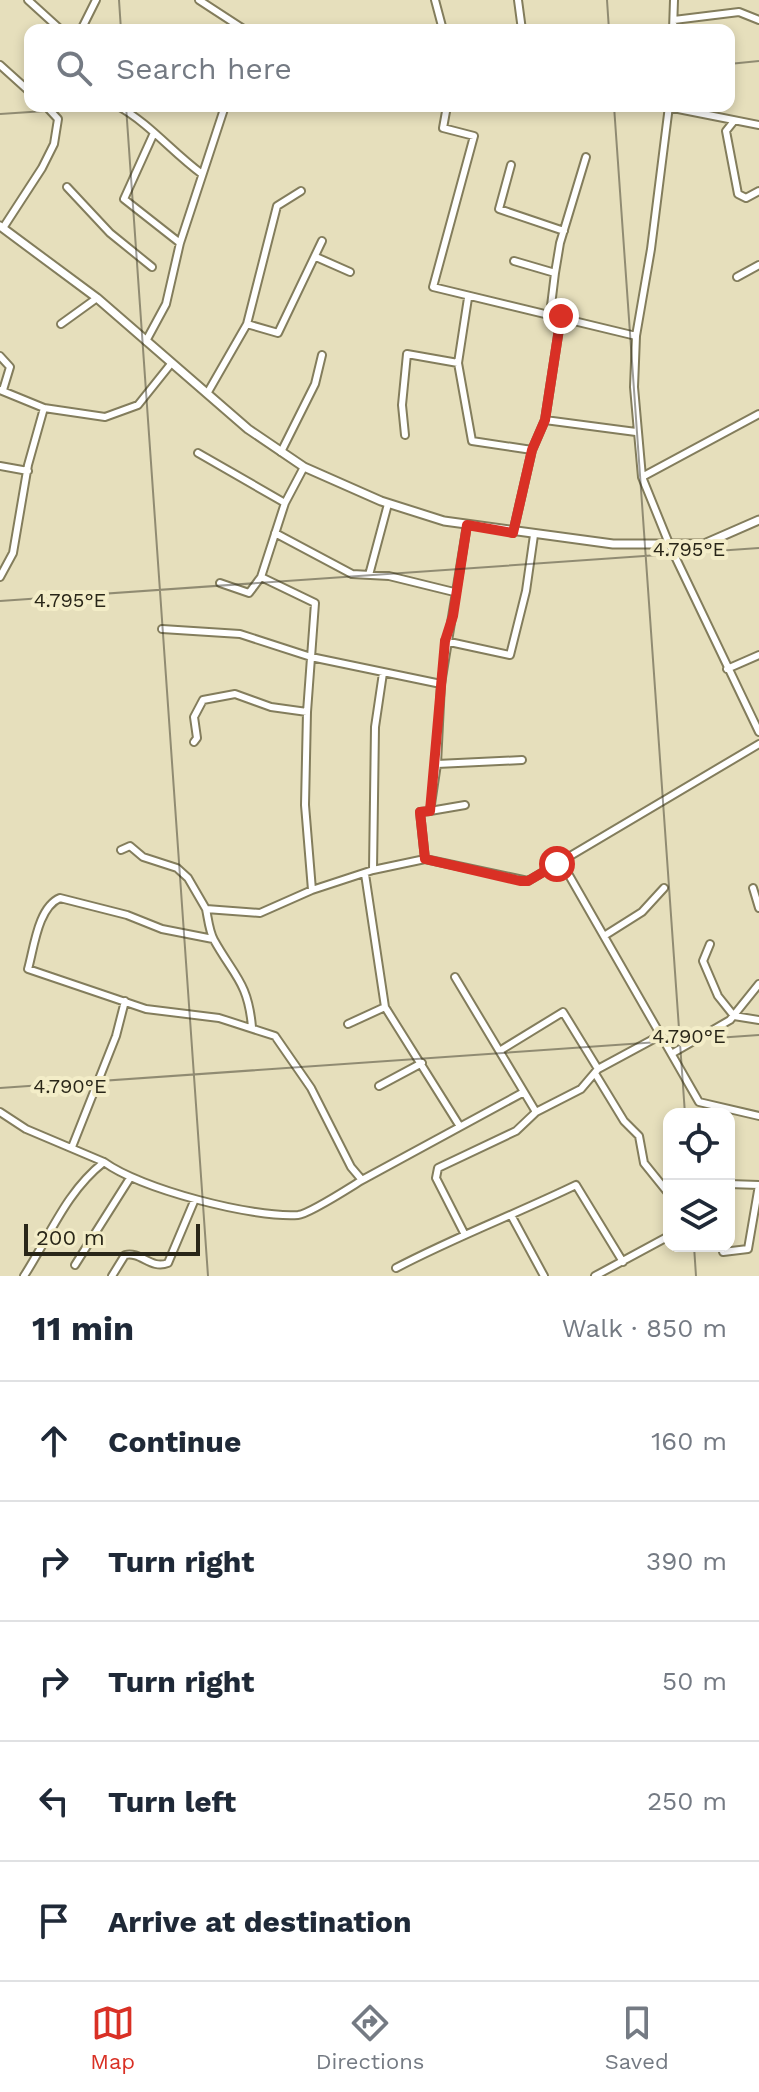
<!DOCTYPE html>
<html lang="en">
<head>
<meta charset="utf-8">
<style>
  :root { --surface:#fff; --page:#f6f6f7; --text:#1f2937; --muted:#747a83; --line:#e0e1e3; --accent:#d93025 }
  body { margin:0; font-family:"Work Sans",sans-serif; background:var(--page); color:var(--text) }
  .controls { position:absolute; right:24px; bottom:24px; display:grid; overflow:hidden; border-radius:16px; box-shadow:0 4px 12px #0003 }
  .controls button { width:72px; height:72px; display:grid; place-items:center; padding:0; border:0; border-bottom:2px solid var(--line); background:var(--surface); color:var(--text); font:40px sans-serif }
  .scale { position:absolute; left:24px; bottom:20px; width:176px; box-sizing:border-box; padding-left:8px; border:4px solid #292618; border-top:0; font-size:22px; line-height:28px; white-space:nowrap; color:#292618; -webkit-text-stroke:6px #f3edc8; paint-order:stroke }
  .stop { position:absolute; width:24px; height:24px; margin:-18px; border:6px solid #d93025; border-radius:50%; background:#fff }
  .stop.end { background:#d93025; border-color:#fff; box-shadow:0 2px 8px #0008 }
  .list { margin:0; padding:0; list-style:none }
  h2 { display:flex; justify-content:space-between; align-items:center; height:104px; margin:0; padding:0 32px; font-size:34px }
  h2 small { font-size:26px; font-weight:400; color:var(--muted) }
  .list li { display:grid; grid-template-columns:52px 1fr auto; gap:24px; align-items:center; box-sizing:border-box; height:120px; padding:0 32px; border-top:2px solid var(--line) }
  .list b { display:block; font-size:30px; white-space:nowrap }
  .list em { font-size:26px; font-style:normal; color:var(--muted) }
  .icon { flex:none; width:44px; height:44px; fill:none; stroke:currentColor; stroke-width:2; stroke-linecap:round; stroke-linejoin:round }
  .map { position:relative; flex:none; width:759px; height:1276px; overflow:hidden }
  .search { position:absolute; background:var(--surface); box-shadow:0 4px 12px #0003; left:24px; right:24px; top:24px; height:88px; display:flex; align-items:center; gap:20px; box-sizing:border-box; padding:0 28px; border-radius:16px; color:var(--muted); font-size:30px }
  .sheet { height:704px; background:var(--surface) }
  nav { display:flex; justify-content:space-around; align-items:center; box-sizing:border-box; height:112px; border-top:2px solid var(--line); background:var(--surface); font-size:22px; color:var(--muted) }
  nav a { display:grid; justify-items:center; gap:4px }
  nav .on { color:var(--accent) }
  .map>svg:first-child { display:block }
</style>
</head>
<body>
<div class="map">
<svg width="759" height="1276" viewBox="0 0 759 1276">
  <rect width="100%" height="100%" fill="#e6dfbc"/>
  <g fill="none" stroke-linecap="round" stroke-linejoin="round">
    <defs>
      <path id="minor" d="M28,0L61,30
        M199,0L245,30
        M435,0L443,30
        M518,0L522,30
        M674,20L739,12L759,20
        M81,30L96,0
        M673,30L674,0
        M0,65L30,92
        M118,106C150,124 172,152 202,174
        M447,106L443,128L474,136L433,287L636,336
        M669,106L651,249L636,336L634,387L642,477L670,546L759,732
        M668,107L759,125
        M734,121L726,131L738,194L746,198L759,191
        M153,135L124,199L180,243
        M511,165L499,209L564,231
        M67,187L110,233L152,267
        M3,228L42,168L54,144L58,119L46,106
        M316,257L350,272
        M514,261L555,273L550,314
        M555,273L560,243L586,157
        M737,277L759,265
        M468,298L458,363L472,441L532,450
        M61,324L97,298
        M247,324L277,206L301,191
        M146,341L166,304L180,243L225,106
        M0,356L10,367L3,390
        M0,390L44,408L105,417L138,405L170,365
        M208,392L247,324L278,333L322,241
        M545,420L636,432
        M405,435L402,405L407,354L458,363
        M281,452L315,384L322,355
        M198,453L285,503L304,467
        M0,466L28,471
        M642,477L759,414
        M275,533L352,574L389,576L454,592
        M513,533L532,450L545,420L561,316
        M369,575L388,504
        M0,577L13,553L28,465L44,408
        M261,577L285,503
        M162,629L240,634L311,657L441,684L467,525
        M445,641L510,655L526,591L534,535
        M727,669L759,655
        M441,684L437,764L522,760
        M307,712L305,805L312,890
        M194,742L197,738L194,717L203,700L235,694L271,707L307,712L315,603L261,577L249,593L220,583
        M437,764L430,811L465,805
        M121,850L130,846L143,857L177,868L188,878L206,909
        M425,859L420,812L430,811
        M562,863L699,1102L759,1116
        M373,870L375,727L383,673
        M365,874L385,1007L459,1125
        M753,888L759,908
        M604,936L642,912L664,888
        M213,939L162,929L127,915L60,898C38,907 34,948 28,969L146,1009L219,1018L275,1036L311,1088L351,1167L362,1180L524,1092
        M710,944L703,961L718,996L734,1016L759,1020
        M455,977L536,1112
        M348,1024L385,1007
        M252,1027C248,982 234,976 214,940C209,931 208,918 206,909L260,913L312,890L373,870L425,859L528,881L759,744
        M501,1050L563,1012L598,1069
        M673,1053L730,1020L759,984
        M596,1075L624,1121L639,1136L644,1163L669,1194
        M379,1086L422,1063
        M0,1112L26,1129L104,1162
        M72,1147L116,1036L125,1001
        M729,1184L759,1185
        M511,1215L544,1276
        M464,1233L436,1178L438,1168L516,1131L536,1112L581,1089L598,1069L661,1035
        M723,1252L748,1249L759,1185
        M75,1265L130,1178
        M396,1268C455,1237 516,1214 576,1185L623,1262
        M24,1276C50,1236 65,1193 104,1162C141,1189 252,1218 298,1215C309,1214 349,1188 362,1180
        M112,1276L125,1255C141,1251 151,1270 168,1263L195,1199
        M595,1276L669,1236"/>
      <path id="tertiary" d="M0,226L97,298L248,429L304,467L381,501L444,521L613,544H704L759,520"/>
    </defs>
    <use href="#minor" stroke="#837d5c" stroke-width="10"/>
    <use href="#tertiary" stroke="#837d5c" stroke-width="11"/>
    <use href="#minor" stroke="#fff" stroke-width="6"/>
    <use href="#tertiary" stroke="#fff" stroke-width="7"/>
  </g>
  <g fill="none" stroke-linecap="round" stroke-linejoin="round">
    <path stroke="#d93025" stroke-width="10" d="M557,864L528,881H520L425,859L420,812L430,811L445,641L453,616L467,525L513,533L532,450L545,420L561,316"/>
  </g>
  <path fill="none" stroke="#292618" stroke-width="2" stroke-opacity="0.45" d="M119,0L121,30M607,0L609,30M729,64L759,61M126,106L208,1276M614,106L685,1114M0,114L121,106M0,601L759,548M0,1088L759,1035M694,1246L696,1276"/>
  <g font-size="20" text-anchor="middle" fill="#292618" stroke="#f3edc8" stroke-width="8" stroke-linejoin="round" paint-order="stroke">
    <text x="689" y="556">4.795°E</text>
    <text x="70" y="607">4.795°E</text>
    <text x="689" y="1043">4.790°E</text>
    <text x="70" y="1093">4.790°E</text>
  </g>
</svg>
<div class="controls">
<button><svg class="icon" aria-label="locate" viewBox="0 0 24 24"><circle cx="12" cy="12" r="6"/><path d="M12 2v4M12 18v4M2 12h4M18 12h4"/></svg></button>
<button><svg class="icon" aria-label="layers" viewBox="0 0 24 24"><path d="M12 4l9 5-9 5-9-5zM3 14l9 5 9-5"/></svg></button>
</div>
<div class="scale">200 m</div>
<div class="stop" style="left:557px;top:864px"></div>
<div class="stop end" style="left:561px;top:316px"></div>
<div class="search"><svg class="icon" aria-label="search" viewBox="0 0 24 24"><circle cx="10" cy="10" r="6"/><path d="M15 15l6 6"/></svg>Search here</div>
</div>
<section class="sheet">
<h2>11 min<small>Walk · 850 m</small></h2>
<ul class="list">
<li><svg class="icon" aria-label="ahead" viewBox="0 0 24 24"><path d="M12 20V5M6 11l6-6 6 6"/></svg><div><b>Continue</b></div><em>160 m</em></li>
<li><svg class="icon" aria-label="right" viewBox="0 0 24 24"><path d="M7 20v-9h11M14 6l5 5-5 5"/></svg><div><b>Turn right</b></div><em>390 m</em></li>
<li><svg class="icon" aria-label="right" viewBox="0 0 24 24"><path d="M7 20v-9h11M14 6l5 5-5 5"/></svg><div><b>Turn right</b></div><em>50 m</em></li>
<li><svg class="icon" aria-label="left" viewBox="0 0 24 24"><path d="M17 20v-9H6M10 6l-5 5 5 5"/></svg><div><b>Turn left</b></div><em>250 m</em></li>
<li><svg class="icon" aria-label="arrive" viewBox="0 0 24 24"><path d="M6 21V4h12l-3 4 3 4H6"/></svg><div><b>Arrive at destination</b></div></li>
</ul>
</section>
<nav>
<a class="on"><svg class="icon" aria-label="map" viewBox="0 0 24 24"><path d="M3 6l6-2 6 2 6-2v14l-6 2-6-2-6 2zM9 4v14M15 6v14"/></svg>Map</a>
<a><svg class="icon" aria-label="directions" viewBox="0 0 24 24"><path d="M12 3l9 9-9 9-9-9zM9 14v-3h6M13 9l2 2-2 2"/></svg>Directions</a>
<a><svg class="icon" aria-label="saved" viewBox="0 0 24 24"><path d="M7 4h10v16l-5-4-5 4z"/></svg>Saved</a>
</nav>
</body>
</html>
